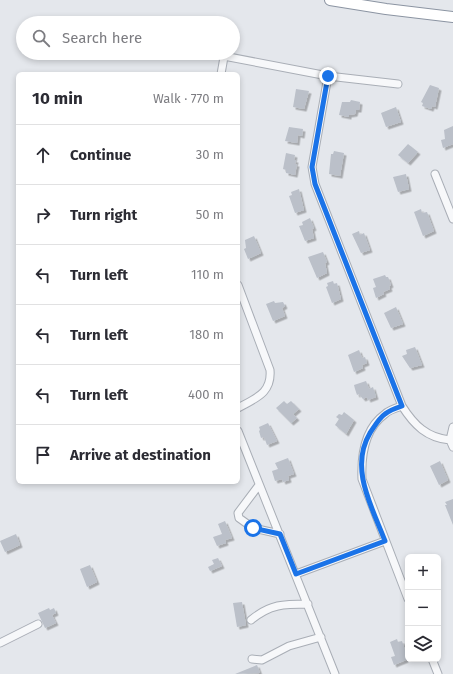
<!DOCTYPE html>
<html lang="en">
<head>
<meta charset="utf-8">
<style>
  :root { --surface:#fff; --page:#f2f2f3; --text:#2b2b33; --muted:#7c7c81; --line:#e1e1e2 }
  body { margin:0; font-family:"Fira Sans",sans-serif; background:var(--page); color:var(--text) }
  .controls { position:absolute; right:12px; bottom:12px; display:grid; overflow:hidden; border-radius:6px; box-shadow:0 2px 6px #0003 }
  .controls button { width:36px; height:36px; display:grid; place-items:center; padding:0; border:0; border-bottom:1px solid var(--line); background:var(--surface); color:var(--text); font:20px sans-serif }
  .stop { position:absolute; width:12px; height:12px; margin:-9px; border:3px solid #1a73e8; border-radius:50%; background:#fff }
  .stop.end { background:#1a73e8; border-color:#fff; box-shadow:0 1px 4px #0008 }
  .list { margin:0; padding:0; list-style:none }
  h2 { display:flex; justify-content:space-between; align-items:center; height:52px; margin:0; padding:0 16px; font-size:17px }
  h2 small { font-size:13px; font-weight:400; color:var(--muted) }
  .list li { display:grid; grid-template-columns:26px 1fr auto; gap:12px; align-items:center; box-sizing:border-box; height:60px; padding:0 16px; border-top:1px solid var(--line) }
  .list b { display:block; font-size:15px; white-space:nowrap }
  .list em { font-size:13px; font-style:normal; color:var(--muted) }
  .icon { flex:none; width:22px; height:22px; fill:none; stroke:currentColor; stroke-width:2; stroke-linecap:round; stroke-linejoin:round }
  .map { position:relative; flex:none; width:453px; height:674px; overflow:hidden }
  .search { position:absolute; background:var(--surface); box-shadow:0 2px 6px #0003; left:16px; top:16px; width:224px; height:44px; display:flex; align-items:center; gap:10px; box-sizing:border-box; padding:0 14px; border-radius:22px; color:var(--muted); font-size:15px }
  .panel { position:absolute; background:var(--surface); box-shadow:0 2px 6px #0003; left:16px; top:72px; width:224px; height:412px; border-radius:6px }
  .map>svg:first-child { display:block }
</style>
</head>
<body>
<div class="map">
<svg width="453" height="674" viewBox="0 0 453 674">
  <defs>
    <filter id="shadow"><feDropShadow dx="2.5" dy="2.5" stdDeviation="0" flood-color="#0004"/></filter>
  </defs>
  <rect width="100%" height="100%" fill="#e4e7ec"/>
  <path fill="#bbc0c9" filter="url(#shadow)" d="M430,85L439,88L435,107L432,106L431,109L422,106L423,103L421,102Z
    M296,89L309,91L304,109L293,107Z
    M351,100L360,102L359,110H356L355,114L349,115V117L339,115L342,102H350Z
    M396,107L401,122L386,127L381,113Z
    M453,126V144L443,148L441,140L445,139L444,130Z
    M289,127L303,129L302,136L298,135L297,143L285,141Z
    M408,144L418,152L408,163L398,155Z
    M334,151L344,153L340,176L329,174L331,154H333Z
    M286,153L295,155L294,160H296L295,164H297L295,175L286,173V170L283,169Z
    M406,174L409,189L398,192L393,177Z
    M299,189L304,210L295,213L289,196L292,195L291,192Z
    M421,209L422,213L427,212L434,231L423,236L414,212Z
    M310,218L314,228L312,229L314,238L305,241L299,226L303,225L302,222Z
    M359,231L360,235L364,233L370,250L361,253L352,234Z
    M254,236L261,253L248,259L244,249L246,248L245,240Z
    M323,252L327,262L325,263L327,273L317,278L308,257Z
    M385,275L386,277H388L391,285L389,286L390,289L383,292L384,294L376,298L373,288L376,287L373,279Z
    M333,281L334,284L337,283L341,299L332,303L326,287L328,286L327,283Z
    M274,301L275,303L283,302L285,306L282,308L285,316L273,321L266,304Z
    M396,307L403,324L391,328L384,313Z
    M415,347L422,365L410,368L402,356L407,354L406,350Z
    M359,350L362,358L365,357L367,363L362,365L363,368L354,372L348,355Z
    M366,381L369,389L373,387L376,397L368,400L367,397L363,399L359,394L357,395L355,389L354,385Z
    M284,401L287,404L291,401L299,409L293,414L297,418L291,423L276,408Z
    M344,412L354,420L346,434L335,425L339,419L336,417L339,414L342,415Z
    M268,423L277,441L267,445L264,437L261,438L259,431L260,430L259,427Z
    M288,458L294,474L288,476L289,480L283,482L282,479L275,481L272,471L278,469L275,463Z
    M440,461L448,480L439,485L430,466Z
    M453,499V525L445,505H447L445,502Z
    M225,521L232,538L225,540L226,543L217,546L213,537L222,534L218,524Z
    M16,534L20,545L5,552L0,541Z
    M218,558L222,566L210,571L208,567L214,564L212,560Z
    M90,565L97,582L87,587L80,569Z
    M242,602L246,625L237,627L233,603Z
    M49,608L50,610L54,608L56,613L52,615L56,623L45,628L38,613Z
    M397,639L398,642L402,641L407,656L405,657L406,660L394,665L391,657L395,656L390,642Z
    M257,665L260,673L235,674Z"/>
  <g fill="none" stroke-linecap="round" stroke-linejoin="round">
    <defs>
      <path id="minor" d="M208,53L328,76L398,84
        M221,74L224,57
        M328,76L312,167L315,184L402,406C414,425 427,438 450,440
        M435,174L453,219
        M238,285L270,370C272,393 256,398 238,408
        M402,406C396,408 389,410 385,414C364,429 361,456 362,479L408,599
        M453,427L450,440L453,447
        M238,431L335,674
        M259,485L238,513L239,518L253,528L280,534
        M296,574L385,541
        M251,620C270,604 284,604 308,604
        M0,643L38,624
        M252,659L262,660L289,646L321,637
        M432,659L438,674"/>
      <path id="highway" d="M330,0L386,9L453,17"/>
    </defs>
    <use href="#minor" stroke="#a9aeb6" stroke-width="9"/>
    <use href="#highway" stroke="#8b94a2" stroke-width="12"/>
    <use href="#minor" stroke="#f7f8fa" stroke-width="7"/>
    <use href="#highway" stroke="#fff" stroke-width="10"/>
  </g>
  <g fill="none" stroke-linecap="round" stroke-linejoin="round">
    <path stroke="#1a73e8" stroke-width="5" d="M253,528L280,534L296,574L385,541C372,507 349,468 370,433C374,427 379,418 385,414C390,410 396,408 402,406L315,184L312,167L328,76"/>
  </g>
</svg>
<div class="controls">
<button>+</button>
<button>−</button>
<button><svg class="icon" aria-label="layers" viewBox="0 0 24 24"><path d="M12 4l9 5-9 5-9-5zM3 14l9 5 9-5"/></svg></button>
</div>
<div class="stop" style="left:253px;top:528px"></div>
<div class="stop end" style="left:328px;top:76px"></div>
<div class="search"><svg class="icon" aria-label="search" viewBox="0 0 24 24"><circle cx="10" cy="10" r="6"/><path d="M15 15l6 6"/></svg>Search here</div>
<section class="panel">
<h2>10 min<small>Walk · 770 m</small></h2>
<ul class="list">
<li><svg class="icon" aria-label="ahead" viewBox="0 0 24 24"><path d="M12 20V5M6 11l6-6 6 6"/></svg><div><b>Continue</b></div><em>30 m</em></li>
<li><svg class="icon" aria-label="right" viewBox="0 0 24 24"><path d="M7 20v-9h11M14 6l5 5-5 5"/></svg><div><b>Turn right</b></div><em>50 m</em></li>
<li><svg class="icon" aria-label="left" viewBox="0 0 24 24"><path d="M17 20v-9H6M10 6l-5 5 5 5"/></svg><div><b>Turn left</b></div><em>110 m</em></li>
<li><svg class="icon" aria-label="left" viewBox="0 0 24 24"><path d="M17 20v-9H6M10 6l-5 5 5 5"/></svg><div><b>Turn left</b></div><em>180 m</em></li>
<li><svg class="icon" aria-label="left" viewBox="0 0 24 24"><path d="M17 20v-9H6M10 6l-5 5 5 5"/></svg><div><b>Turn left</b></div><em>400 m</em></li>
<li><svg class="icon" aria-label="arrive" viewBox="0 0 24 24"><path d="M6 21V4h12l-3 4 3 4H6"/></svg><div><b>Arrive at destination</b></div></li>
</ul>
</section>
</div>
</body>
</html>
